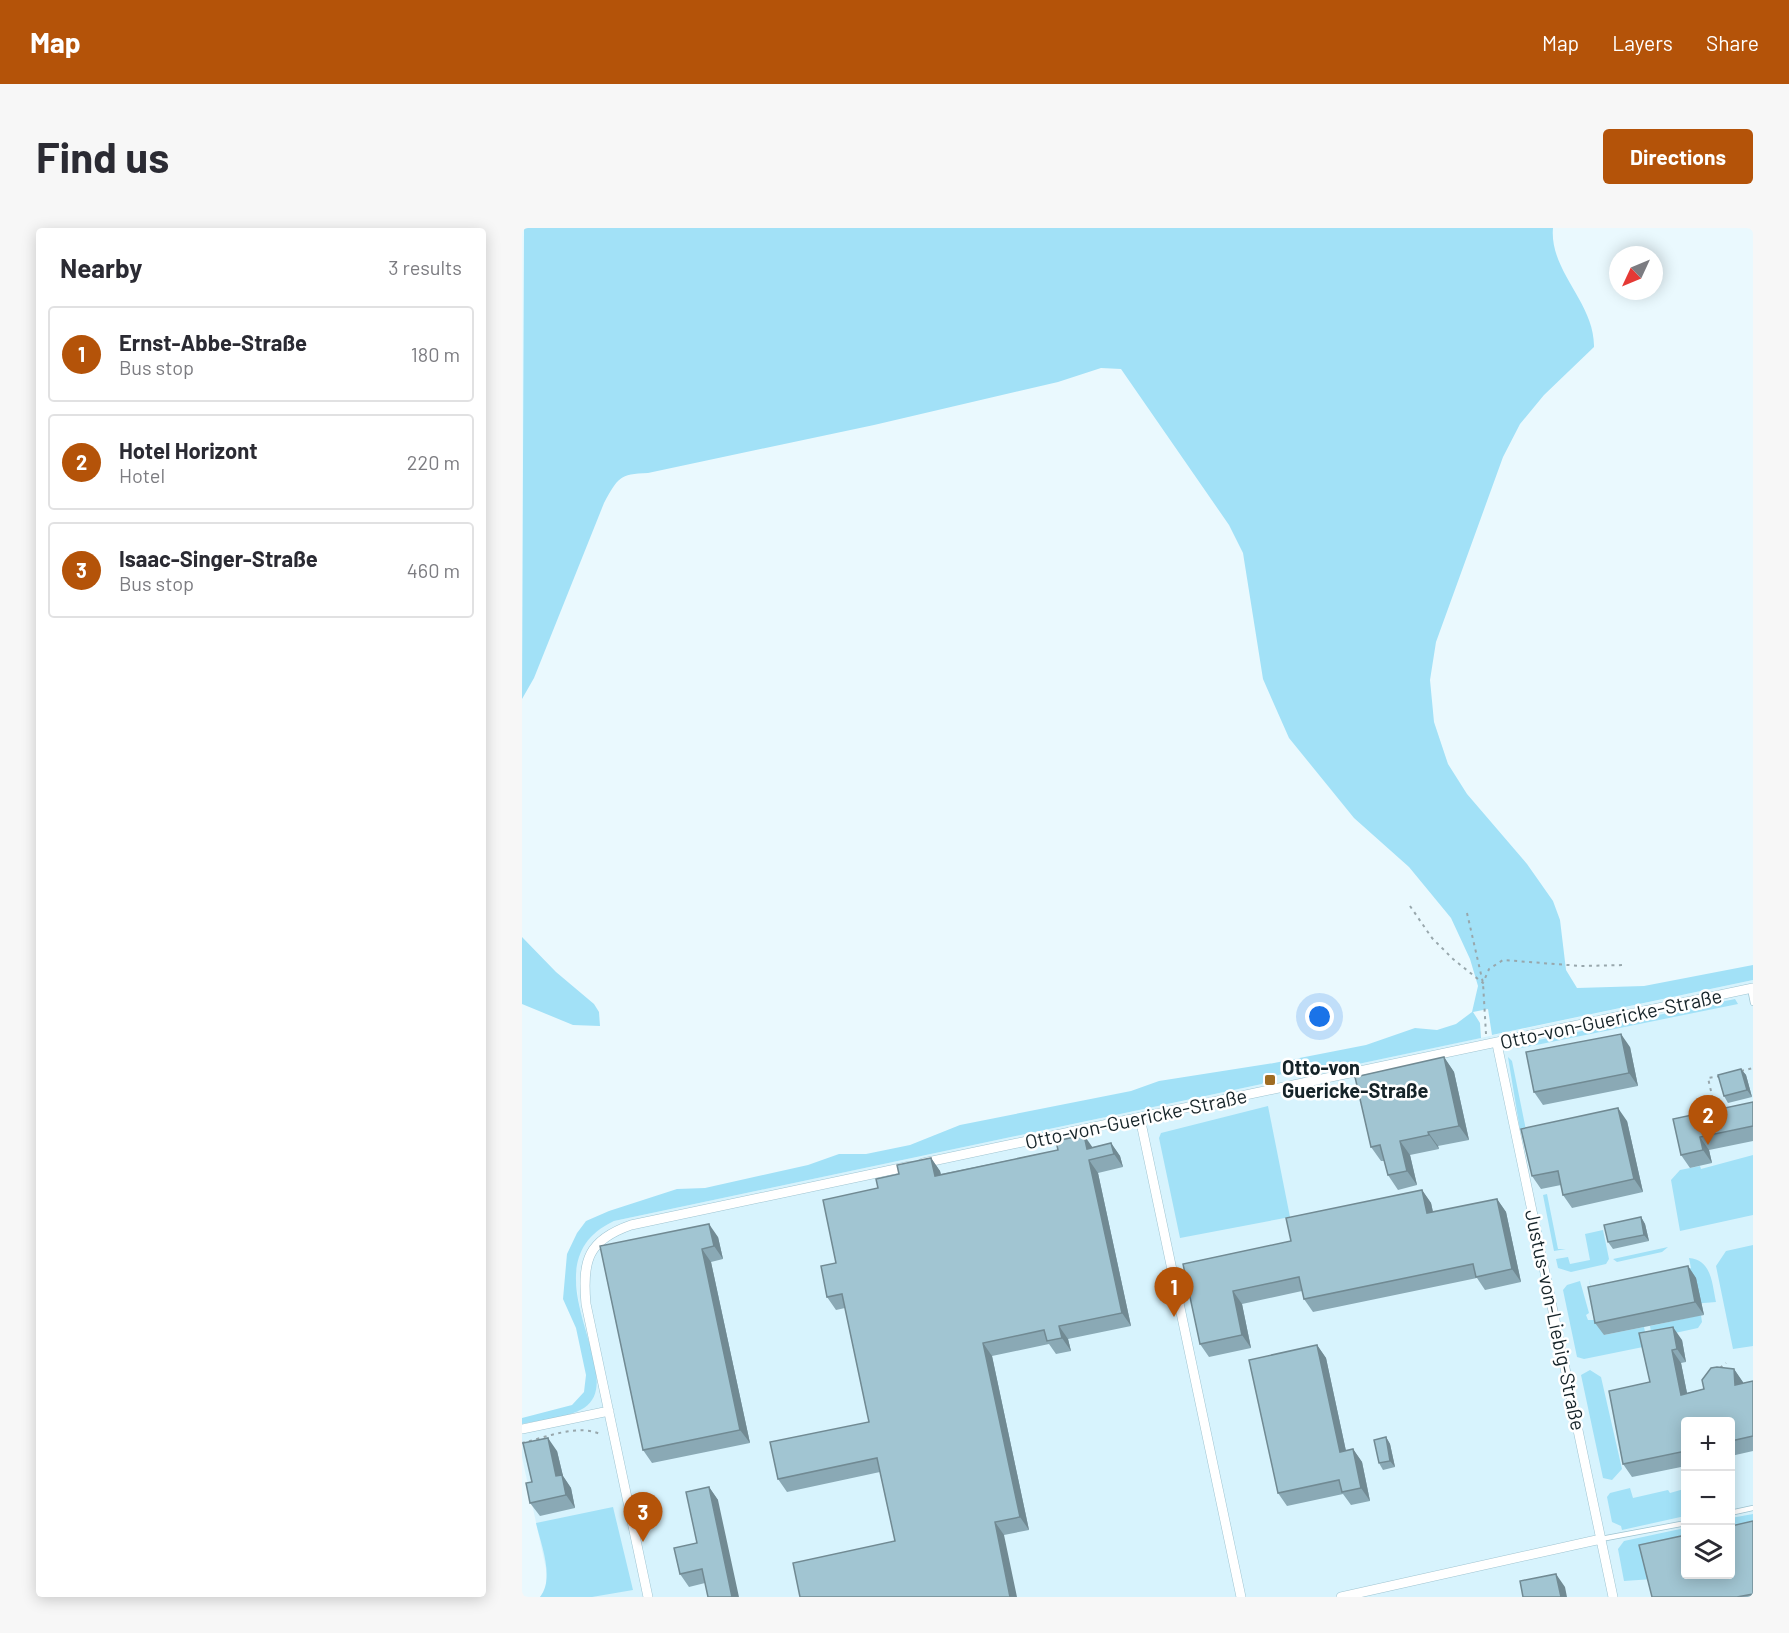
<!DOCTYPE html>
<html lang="en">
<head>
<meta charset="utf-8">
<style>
  :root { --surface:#fff; --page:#f7f7f7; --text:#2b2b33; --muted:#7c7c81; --line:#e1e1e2; --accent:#b45309 }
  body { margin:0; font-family:Barlow,sans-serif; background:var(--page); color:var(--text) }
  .controls { position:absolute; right:18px; bottom:18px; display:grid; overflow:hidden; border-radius:6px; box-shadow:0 3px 15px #0003 }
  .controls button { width:54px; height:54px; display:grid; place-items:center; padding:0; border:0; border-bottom:2px solid var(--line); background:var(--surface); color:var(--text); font:30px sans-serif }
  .compass { position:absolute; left:1087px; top:18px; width:54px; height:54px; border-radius:50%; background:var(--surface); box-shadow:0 3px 15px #0003; rotate:226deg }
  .you { position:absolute; left:798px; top:789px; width:21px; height:21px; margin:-15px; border:4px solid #fff; border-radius:50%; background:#1a73e8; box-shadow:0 0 0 9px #1a73e833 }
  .badge { display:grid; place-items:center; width:39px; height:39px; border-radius:50%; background:var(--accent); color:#fff; font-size:20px; font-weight:700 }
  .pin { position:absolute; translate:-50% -50px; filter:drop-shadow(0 2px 3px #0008) }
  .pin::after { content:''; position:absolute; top:32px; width:21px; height:18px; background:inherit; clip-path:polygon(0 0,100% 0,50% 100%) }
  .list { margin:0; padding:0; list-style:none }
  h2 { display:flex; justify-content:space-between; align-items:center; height:78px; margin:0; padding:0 24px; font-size:26px }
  h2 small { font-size:20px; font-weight:400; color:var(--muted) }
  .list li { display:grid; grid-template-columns:39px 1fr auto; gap:18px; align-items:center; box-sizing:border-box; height:96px; margin:0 12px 12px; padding:0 12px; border:2px solid var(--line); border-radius:6px }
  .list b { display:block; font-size:22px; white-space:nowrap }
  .list p { margin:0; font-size:20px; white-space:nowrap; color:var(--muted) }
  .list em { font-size:20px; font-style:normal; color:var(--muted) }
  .icon { flex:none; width:33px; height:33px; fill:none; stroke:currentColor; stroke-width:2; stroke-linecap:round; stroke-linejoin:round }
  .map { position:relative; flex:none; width:1231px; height:1369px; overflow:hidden; border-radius:6px }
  header { display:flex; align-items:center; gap:36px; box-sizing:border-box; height:84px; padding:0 30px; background:var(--accent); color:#fff }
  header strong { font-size:28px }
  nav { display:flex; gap:33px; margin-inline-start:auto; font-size:21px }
  .intro { display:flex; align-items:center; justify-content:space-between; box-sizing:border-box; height:144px; padding:0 36px }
  h1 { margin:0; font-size:42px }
  .button { padding:15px 27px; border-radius:6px; background:var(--accent); color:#fff; font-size:21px; font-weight:700 }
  main { display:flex; gap:36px; padding:0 36px }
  aside { flex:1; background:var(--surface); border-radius:6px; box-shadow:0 3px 15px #0003 }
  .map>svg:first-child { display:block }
</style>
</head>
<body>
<header>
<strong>Map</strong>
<nav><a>Map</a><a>Layers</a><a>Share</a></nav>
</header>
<div class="intro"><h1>Find us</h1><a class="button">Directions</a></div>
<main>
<aside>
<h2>Nearby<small>3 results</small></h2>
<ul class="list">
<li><span class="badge">1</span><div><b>Ernst-Abbe-Straße</b><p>Bus stop</p></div><em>180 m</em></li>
<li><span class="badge">2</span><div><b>Hotel Horizont</b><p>Hotel</p></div><em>220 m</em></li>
<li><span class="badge">3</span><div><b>Isaac-Singer-Straße</b><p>Bus stop</p></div><em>460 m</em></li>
</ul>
</aside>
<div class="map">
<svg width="1231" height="1369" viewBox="0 0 1231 1369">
  <rect width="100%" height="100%" fill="#eaf9fe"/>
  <path fill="#d7f3fd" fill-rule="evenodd" d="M1231,752V1369H18L24,1361V1341L0,1229V1196L33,1189L71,1170L54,1055L53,1035L62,1017L76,1001L92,993L740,856L744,850L779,842L784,847ZM1164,1194H1208V1346H1164Z"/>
  <path fill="#a2e1f7" d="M2,0H1031C1027,43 1073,75 1072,119L1022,167L998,196L981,229L914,414L908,452L912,494L926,536L945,566L1005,636L1031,673L1038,692L1044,742L1055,760L1122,758L1231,737V752L970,807L966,781L951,784L958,795L959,810L784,847L778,842L744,850L740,856L92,993C0,1036 110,1149 62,1180C45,1190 19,1192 0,1196V1190L50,1177L62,1164L64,1147L54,1100L41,1071L45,1026L55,1005L64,993L87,983L155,961L183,960L286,937L317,926H344L388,917L438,897L609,863L637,853L752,835L844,817L893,800L915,802L934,796L950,784L956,758L948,731L929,690L887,639L832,590L767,510L741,451L721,325L707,297L599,141L579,140L536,154L352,197L126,245C97,246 96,250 82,275L12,450L0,471Z
    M0,709L34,744L72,776L77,784L78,798L51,797L0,776Z
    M1213,771L1216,776L994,821L1002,815Z
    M986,829L990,833L1004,902H998Z
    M746,878L768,989L658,1010L637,910L639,905Z
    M1231,927V987L1158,1003L1149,952L1158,942L1178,938L1179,941Z
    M1025,966L1036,1021H1044L1032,1023L1021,967Z
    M1081,1002L1087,1031L1084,1036L1049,1044L1036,1040L1034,1031L1046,1029L1048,1036L1068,1032L1063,1006Z
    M1231,1017V1118L1211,1121L1194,1038L1204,1023Z
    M1146,1019L1140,1024L1095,1034L1091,1031Z
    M1167,1030C1190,1032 1190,1056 1194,1074L1072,1084L1067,1051L1069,1060L1169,1040Z
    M1058,1053L1067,1085L1064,1087L1066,1092H1079L1082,1107L1122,1099L1126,1118L1062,1131L1055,1129L1041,1062L1045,1057Z
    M1179,1087L1180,1094L1176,1100L1130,1110L1128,1098Z
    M1068,1142L1079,1149L1100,1241L1090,1252L1081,1250L1059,1147Z
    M1161,1251L1163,1252V1288L1100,1302L1099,1298L1090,1294L1085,1269L1088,1265L1108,1260L1111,1270L1146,1262L1148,1265L1162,1261Z
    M91,1279L111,1362L70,1369H18C33,1350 19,1317 14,1295Z
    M1231,1286V1308L1209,1312V1290Z
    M1163,1300V1322L1131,1351L1102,1353L1096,1321L1102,1313Z"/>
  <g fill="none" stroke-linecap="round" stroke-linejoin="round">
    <defs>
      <path id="service" d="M1228,760L1231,775
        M1208,1285L1231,1280
        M1079,1311L1164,1295"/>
      <path id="minor" d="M975,816L1091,1369
        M618,890L719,1369
        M401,935L1231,760
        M0,1201L87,1183
        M126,1369L64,1076C60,1032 66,1012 109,997L388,938
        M819,1369L1079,1311"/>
    </defs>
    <use href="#service" stroke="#9fc4d1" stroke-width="6"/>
    <use href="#minor" stroke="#9fc4d1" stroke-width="10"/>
    <path stroke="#98a7ac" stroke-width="2" stroke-dasharray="3 4.5" stroke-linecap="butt" d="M888,678L910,710L931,731L961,755L967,741L981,732L1059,738L1104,737
      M945,685L961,755L964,806
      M1219,843L1231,840
      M1194,885L1186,850L1199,848
      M1198,1140L1204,1135
      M0,1215C25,1209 58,1195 80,1207"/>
    <use href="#service" stroke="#fff" stroke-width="4.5"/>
    <use href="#minor" stroke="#fff" stroke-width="9"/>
  </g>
  <path fill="#8aa9b5" d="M1108,819L1116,858L1021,877L1012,864Z
    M922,829L932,844L947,912L916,918L917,921L888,927L895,957L876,962L866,947L862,933H859L849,919Z
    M1219,841L1224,847L1230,869L1206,875L1202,868Z
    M1231,874V913L1187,922L1190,935L1168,940L1159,927L1151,891Z
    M1105,893L1121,964L1050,980L1041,967L1039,957L1019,961L1010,948Z
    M589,915L598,928L601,939L576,945L609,1098L546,1111L549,1123L534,1126L527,1116L470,1128L507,1302L482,1307L373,1313L358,1244L265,1264L256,1251L347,1194L323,1080L314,1082L305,1069L314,1035L356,960L377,946L409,930L418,943L419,946L536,922L571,919Z
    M900,962L909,975L911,984L975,971L984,984L999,1054L963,1062L955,1050L791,1084L782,1071L780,1063L720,1076L729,1120L687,1129L678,1116L661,1036L769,1013Z
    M1119,989L1123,996L1127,1013L1091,1021L1086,1014Z
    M196,1009L201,1031L189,1034L228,1215L130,1235L121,1222L78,1018Z
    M1166,1038L1174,1050L1182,1087L1082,1107L1073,1095Z
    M1117,1105L1160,1112L1164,1134L1159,1135L1165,1165L1182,1161L1212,1141L1221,1155L1231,1153V1223L1209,1228V1194H1164V1238L1110,1249L1101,1236L1128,1154Z
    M795,1117L804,1130L824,1223L831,1221L840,1234L848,1273L829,1277L821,1266L765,1278L756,1265Z
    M864,1209L868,1216L873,1239L861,1242L857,1235Z
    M35,1223L41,1248L49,1260L53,1280L18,1288L8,1275L10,1254Z
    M187,1259L196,1272L183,1355L167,1359L158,1346L175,1315Z
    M1231,1293V1369H1130Z"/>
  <path fill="#718a93" d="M1099,806L1108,819L1116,858L1107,845Z
    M922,829L932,844L947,912L937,898Z
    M1219,841L1224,847L1230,869L1225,862Z
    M1096,880L1105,893L1121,964L1112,951Z
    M906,904L916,918L917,921L907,907Z
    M562,907L571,920L565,921Z
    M1178,909L1187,922L1190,935L1181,922Z
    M878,913L888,927L895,957L885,943Z
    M589,915L598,928L601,939L592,926Z
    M409,930L418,943L422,961L413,948Z
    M567,932L576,945L609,1098L600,1085Z
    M900,962L909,975L914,998L905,985Z
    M975,971L984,984L999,1054L990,1041Z
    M1119,989L1123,996L1127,1013L1122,1007Z
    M187,996L196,1009L201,1031L192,1018Z
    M180,1021L189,1034L228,1215L218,1202Z
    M1166,1038L1174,1050L1182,1087L1173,1074Z
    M711,1063L720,1076L729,1120L720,1107Z
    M537,1098L546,1111L549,1123L540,1110Z
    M1151,1099L1160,1112L1164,1134L1155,1121Z
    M461,1115L470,1128L507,1302L498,1289Z
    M795,1117L804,1130L827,1237L818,1224Z
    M1150,1122L1159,1135L1168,1180L1159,1167Z
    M1212,1141L1221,1154L1223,1170L1213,1157Z
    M864,1209L868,1216L873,1239L868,1233Z
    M26,1210L35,1223L41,1248L49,1260L53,1280L44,1267L34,1248Z
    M831,1221L840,1234L848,1273L839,1260Z
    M187,1259L196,1272L217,1369H210Z
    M473,1294L482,1307L495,1369H488Z
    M1034,1346L1043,1359L1045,1369H1039Z"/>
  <path fill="#a1c5d2" stroke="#718a93" stroke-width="1.5" d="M1099,806L1107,845L1012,864L1004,824Z
    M922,829L937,898L906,904L907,907L878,913L885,943L866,947L858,917L849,919L833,849Z
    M1219,841L1225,862L1202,868L1196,847Z
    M1231,874V898L1178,909L1181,922L1159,927L1151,891Z
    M1096,880L1112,951L1041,967L1036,943L1010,948L999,901Z
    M562,907L565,921L589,915L592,926L567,932L600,1085L537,1098L540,1110L525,1113L522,1102L461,1115L498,1289L473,1294L488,1369H278L271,1335L373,1313L355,1230L256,1251L248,1214L347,1194L320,1066L305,1069L299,1038L314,1035L301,972L356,960L354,951L377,946L375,937L409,930L413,948L536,922L534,913Z
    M900,962L905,985L975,971L990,1041L954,1049L951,1036L782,1071L777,1049L711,1063L720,1107L678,1116L661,1036L769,1013L764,990Z
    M1119,989L1122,1007L1086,1014L1082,997Z
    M187,996L192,1018L180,1021L218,1202L121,1222L78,1018Z
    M1166,1038L1173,1074L1073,1095L1066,1059Z
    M1151,1099L1155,1121L1150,1122L1159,1167L1182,1161L1180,1152L1189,1140L1195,1139L1212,1141L1213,1157L1231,1153V1208L1209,1213V1194H1164V1223L1101,1236L1087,1163L1128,1154L1117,1105Z
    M795,1117L818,1224L831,1221L839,1260L820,1264L817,1252L756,1265L727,1132Z
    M864,1209L868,1233L857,1235L852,1212Z
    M26,1210L34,1248L40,1247L44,1267L8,1275L4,1255L10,1254L1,1215Z
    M187,1259L210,1369H186L180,1341L158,1346L152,1320L175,1315L164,1264Z
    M1231,1293V1366L1215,1369H1130L1117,1317L1164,1307V1347H1209V1298Z
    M1034,1346L1039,1369H1001L998,1353Z"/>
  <rect fill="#9f6c22" stroke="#fff" stroke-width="2" x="742" y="846" width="12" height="12" rx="3"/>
  <g text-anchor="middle" stroke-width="5" stroke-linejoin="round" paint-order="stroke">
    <g font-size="20" fill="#162429" stroke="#fff">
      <text transform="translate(1089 791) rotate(-12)" y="7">Otto-von-Guericke-Straße</text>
      <text transform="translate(614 891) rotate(-12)" y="7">Otto-von-Guericke-Straße</text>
      <text transform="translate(1033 1092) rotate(78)" y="7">Justus-von-Liebig-Straße</text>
    </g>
    <g font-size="20" font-weight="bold" fill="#162429" stroke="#fff" text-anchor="start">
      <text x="760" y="847">Otto-von<tspan x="760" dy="23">Guericke-Straße</tspan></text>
    </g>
  </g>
</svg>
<div class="controls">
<button>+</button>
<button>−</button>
<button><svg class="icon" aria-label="layers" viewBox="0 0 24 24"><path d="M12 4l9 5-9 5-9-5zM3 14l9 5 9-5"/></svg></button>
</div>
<svg class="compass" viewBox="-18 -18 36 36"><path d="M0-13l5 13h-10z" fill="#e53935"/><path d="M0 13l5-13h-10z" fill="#7c7c81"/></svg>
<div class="you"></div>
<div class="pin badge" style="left:652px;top:1089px">1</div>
<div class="pin badge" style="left:1186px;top:917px">2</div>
<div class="pin badge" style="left:121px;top:1314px">3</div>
</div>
</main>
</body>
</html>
